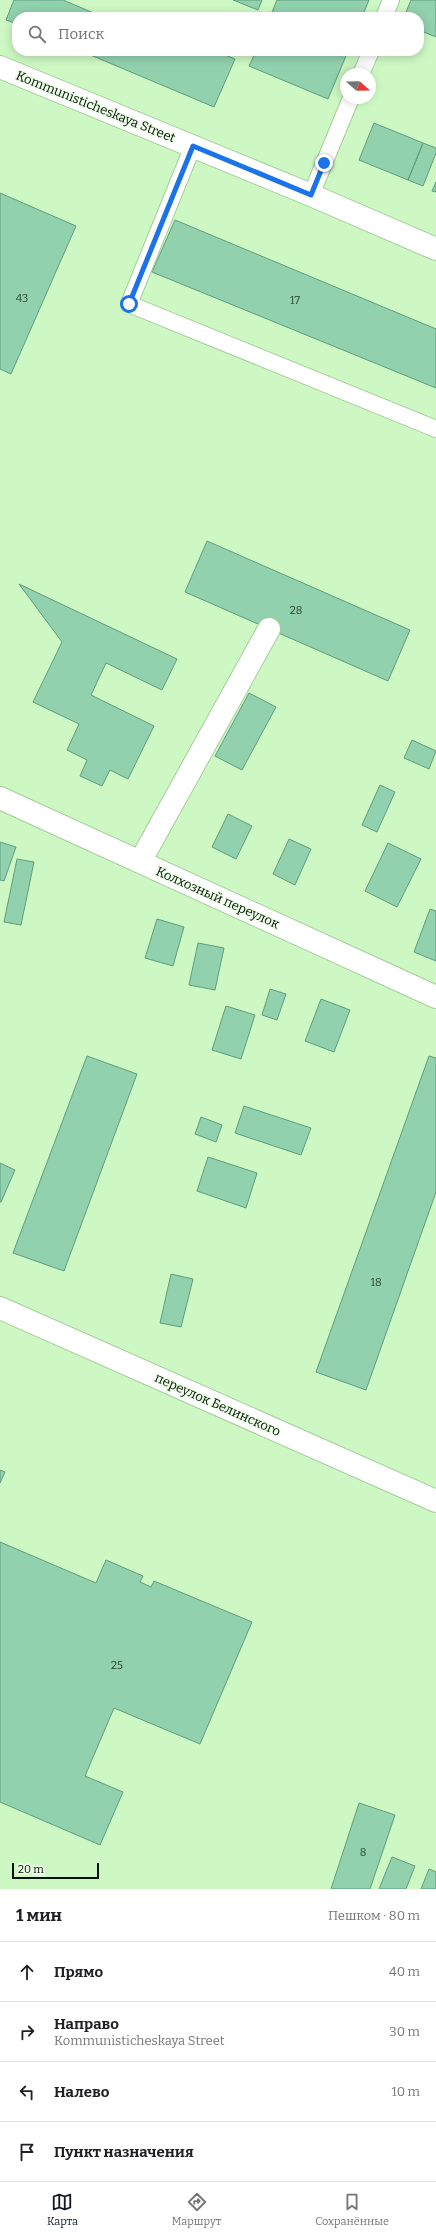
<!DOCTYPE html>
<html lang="ru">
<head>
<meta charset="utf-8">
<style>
  :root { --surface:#fff; --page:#f2f2f2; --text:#202124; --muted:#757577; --line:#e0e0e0; --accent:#111827 }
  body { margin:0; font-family:Bitter,serif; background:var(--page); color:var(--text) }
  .compass { position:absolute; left:340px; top:68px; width:36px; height:36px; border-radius:50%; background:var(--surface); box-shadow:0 2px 10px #0003; rotate:110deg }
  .scale { position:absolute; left:12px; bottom:10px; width:87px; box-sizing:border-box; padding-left:4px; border:2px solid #051203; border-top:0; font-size:11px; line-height:14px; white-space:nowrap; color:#051203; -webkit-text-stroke:3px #ecfde8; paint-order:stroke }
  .stop { position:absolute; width:12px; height:12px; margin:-9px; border:3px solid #1a73e8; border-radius:50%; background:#fff }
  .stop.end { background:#1a73e8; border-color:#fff; box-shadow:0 1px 4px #0008 }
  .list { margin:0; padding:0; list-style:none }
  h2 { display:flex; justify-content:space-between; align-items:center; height:52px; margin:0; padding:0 16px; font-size:17px }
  h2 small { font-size:13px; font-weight:400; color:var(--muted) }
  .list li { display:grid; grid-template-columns:26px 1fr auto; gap:12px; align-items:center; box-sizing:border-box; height:60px; padding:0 16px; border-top:1px solid var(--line) }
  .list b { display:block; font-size:15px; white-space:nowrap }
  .list p { margin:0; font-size:13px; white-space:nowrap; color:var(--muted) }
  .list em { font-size:13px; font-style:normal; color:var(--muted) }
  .icon { flex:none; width:22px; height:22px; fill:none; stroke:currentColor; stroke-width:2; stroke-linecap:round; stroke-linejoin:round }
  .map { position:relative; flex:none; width:436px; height:1889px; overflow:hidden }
  .search { position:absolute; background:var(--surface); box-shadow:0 2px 10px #0003; left:12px; right:12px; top:12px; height:44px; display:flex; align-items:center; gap:10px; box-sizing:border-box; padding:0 14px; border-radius:16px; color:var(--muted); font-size:15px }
  .sheet { height:292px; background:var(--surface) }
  nav { display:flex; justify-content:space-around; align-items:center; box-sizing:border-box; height:56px; border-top:1px solid var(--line); background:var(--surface); font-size:11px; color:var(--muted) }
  nav a { display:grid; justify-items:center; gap:2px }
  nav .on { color:var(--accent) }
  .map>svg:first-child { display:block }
</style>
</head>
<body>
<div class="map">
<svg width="436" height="1889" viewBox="0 0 436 1889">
  <rect width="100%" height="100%" fill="#cdf8c3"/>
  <path fill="#91d1ae" stroke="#5f9e7c" d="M14,0H63L103,17H17V24L6,20Z
    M233,0H262L258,10Z
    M277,0H369L362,17H270Z
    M411,0H436V37L419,30V17H404Z
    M81,51H216L235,59L214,107Z
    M256,51H348L328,99L249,66Z
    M374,123L423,143L408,180L359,160Z
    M423,143L436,148V153L423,186L408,180Z
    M436,182V192L432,191Z
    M0,193L76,226L11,374L0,369Z
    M175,220L436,329V388L152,272Z
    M207,541L410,630L388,681L185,592Z
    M19,584L177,659L162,690L106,663L91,695L154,726L128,779L110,770L102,786L80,776L87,760L67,750L79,724L33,702L62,642Z
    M249,693L276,707L242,770L215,756Z
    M412,740L436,751L429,769L404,758Z
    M380,785L395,792L377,832L362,825Z
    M228,814L252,826L236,859L212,847Z
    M289,839L311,849L295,885L273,874Z
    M0,842L16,847L4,881L0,880Z
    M388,843L421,859L397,907L365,891Z
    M17,859L34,862L21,925L4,922Z
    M430,909L436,911V961L414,952Z
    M157,919L184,927L173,966L145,958Z
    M198,943L224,948L215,990L189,985Z
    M270,989L286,994L277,1020L262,1015Z
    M321,999L350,1010L334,1052L305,1041Z
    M226,1006L255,1015L241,1059L212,1050Z
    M87,1056L137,1074L64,1271L13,1253Z
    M429,1056L436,1058V1192L366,1390L316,1372Z
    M244,1106L311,1128L301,1155L235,1133Z
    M201,1117L222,1125L216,1142L195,1134Z
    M208,1157L257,1173L246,1208L197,1191Z
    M0,1163L15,1170L1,1202H0Z
    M171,1274L193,1279L181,1327L160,1323Z
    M0,1470L5,1472L0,1483Z
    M0,1542L96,1583L106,1560L143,1576L140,1582L151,1587L154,1581L252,1622L200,1744L114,1708L85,1776L123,1792L100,1845L0,1802Z
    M359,1803L395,1815L370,1889H331Z
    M392,1857L415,1866L406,1889H379Z
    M429,1869L436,1872V1889H421Z"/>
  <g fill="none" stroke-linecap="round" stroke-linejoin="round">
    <defs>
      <path id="service" d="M384,17L391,0
        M361,74L371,51
        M193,146L129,304L436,429
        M311,195L351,98"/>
      <path id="minor" d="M0,67L311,195L436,249
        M0,798L436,997
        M140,862L269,629
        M0,1308L436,1501"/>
    </defs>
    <use href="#service" stroke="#a4cd9a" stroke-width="18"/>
    <use href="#minor" stroke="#a4cd9a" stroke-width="24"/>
    <use href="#service" stroke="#fff" stroke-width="16"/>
    <use href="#minor" stroke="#fff" stroke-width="22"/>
  </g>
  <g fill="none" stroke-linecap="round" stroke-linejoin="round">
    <path stroke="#1a73e8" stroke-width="5" d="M129,304L193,146L311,195L324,163"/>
  </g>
  <g text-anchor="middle" stroke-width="3" stroke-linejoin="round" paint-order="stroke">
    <g font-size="11" fill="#28422e">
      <text x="22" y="302">43</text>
      <text x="295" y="304">17</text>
      <text x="296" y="614">28</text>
      <text x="376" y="1286">18</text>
      <text x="117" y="1669">25</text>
      <text x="363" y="1856">8</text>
    </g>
    <g font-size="13" fill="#051203" stroke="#ecfde8">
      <text transform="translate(96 106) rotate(22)" y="5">Kommunisticheskaya Street</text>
      <text transform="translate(218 897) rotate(24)" y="5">Колхозный переулок</text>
      <text transform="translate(218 1404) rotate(24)" y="5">переулок Белинского</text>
    </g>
  </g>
</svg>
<svg class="compass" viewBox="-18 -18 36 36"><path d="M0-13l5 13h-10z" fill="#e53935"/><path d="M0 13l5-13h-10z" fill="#757577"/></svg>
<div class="scale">20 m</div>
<div class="stop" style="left:129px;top:304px"></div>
<div class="stop end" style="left:324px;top:163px"></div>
<div class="search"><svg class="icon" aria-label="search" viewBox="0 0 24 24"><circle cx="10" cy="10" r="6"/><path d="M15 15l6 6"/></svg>Поиск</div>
</div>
<section class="sheet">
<h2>1 мин<small>Пешком · 80 m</small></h2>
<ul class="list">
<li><svg class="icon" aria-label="ahead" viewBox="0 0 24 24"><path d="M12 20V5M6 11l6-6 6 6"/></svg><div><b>Прямо</b></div><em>40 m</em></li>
<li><svg class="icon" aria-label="right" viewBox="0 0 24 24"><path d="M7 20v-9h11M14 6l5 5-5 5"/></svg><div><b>Направо</b><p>Kommunisticheskaya Street</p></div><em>30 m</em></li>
<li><svg class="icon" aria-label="left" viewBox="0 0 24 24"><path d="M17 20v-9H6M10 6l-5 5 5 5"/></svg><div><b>Налево</b></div><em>10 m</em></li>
<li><svg class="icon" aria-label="arrive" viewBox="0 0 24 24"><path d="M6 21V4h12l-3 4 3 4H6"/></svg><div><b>Пункт назначения</b></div></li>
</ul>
</section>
<nav>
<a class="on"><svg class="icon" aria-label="map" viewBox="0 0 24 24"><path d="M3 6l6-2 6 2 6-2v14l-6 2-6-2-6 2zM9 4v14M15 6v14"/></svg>Карта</a>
<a><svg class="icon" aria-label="directions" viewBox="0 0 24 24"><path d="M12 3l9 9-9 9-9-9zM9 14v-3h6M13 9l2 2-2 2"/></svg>Маршрут</a>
<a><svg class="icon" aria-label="saved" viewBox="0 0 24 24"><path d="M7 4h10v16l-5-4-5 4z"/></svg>Сохранённые</a>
</nav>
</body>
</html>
